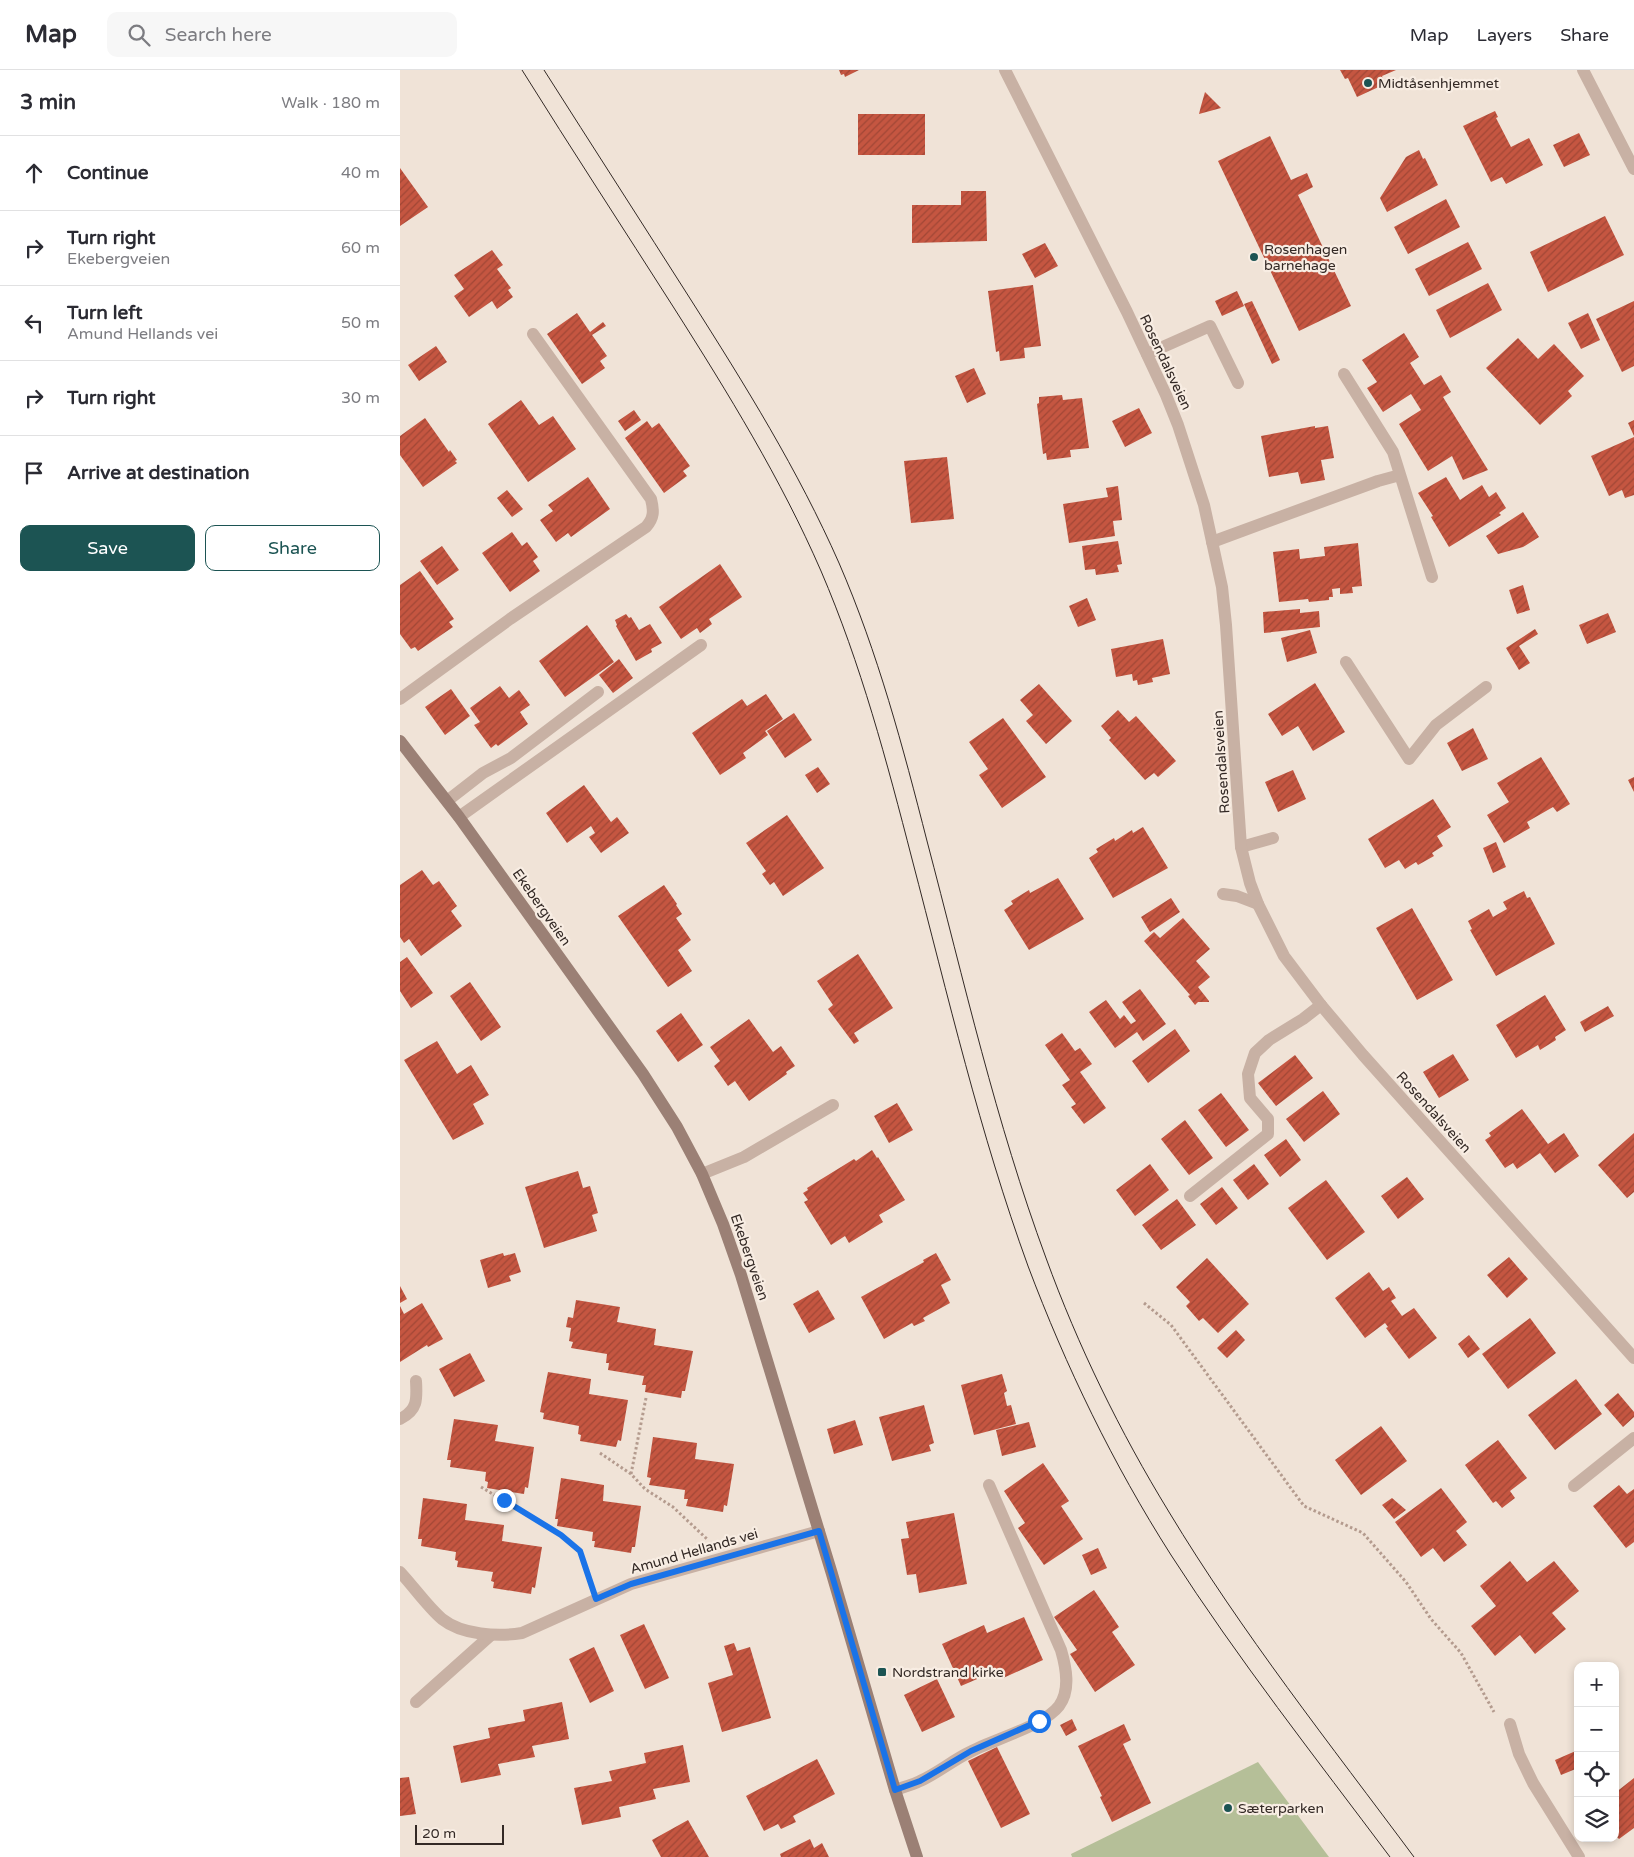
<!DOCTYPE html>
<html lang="en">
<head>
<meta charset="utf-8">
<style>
  :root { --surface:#fff; --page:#f7f7f7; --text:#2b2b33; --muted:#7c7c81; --line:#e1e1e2; --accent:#1c5453 }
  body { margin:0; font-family:"Varela Round",sans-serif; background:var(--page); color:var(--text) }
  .controls { position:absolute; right:15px; bottom:15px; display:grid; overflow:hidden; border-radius:10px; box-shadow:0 2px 8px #0003 }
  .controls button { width:45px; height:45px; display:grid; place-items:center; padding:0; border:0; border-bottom:1px solid var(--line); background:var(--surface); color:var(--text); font:25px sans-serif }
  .scale { position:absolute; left:15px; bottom:12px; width:89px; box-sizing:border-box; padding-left:5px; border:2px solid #332925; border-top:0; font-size:14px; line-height:18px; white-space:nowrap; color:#332925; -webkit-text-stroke:4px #f8ede3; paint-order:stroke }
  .stop { position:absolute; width:15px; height:15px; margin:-11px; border:4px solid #1a73e8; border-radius:50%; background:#fff }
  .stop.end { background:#1a73e8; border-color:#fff; box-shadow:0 1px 5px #0008 }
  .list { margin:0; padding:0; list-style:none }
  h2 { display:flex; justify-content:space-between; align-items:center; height:65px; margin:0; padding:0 20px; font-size:21px }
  h2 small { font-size:16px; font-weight:400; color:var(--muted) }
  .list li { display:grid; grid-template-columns:32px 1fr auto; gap:15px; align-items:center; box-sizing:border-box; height:75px; padding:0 20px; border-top:1px solid var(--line) }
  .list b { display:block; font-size:19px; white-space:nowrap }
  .list p { margin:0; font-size:16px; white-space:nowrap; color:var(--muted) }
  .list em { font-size:16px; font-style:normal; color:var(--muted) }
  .actions { display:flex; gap:10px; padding:15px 20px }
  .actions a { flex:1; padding:11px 0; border:1px solid var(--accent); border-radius:10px; text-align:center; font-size:18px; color:var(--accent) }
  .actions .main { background:var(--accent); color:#fff }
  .icon { flex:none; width:28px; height:28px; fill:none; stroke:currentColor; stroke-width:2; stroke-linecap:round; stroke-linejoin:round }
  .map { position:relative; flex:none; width:1234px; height:1787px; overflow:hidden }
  header { display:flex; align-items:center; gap:30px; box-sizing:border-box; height:70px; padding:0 25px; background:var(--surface); border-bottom:1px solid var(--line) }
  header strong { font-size:24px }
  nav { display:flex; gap:28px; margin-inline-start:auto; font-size:18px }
  .search { width:350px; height:45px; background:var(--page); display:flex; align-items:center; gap:12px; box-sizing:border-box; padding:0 18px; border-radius:10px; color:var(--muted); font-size:19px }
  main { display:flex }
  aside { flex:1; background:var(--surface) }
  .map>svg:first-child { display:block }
</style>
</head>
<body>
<header>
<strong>Map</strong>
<div class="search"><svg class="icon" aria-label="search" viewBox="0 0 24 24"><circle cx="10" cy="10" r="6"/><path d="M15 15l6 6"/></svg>Search here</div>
<nav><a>Map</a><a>Layers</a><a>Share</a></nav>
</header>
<main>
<aside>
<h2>3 min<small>Walk · 180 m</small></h2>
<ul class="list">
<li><svg class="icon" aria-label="ahead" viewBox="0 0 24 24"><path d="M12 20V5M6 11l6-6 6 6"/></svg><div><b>Continue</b></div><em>40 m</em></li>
<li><svg class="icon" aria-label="right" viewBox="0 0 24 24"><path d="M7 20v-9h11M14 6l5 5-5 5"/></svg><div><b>Turn right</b><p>Ekebergveien</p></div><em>60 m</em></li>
<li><svg class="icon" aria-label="left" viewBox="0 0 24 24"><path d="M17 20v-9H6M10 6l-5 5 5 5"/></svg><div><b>Turn left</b><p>Amund Hellands vei</p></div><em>50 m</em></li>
<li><svg class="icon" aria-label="right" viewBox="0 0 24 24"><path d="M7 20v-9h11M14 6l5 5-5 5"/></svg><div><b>Turn right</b></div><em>30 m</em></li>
<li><svg class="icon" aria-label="arrive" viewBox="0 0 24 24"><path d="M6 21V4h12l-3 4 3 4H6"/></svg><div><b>Arrive at destination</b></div></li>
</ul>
<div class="actions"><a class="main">Save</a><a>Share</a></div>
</aside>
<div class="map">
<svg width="1234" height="1787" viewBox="0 0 1234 1787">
  <defs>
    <pattern id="building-hatch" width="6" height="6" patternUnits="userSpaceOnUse" patternTransform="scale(1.25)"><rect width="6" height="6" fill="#c55641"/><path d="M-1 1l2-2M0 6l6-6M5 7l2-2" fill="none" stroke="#a14736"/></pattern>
  </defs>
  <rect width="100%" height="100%" fill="#f0e3d7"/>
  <path fill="#b5bf98" d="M858,1692L929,1787H672L671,1784Z"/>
  <path fill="url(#building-hatch)" d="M439,0H459L445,7L444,4L441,5Z
    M940,0H996L982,6L985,14L957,27L948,8L945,9Z
    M805,22L821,38L799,44L801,36Z
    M1095,41L1098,47L1096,48L1111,77L1129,68L1143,95L1106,114L1102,107L1091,112L1063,56Z
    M458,44H525V85H458Z
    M1179,63L1190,85L1164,97L1153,75Z
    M870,66L891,110L907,103L913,117L898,125L951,236L899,261L818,91Z
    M1019,80L1023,89L1025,88L1038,115L987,142L980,128L1006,87Z
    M0,98L28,137L0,156Z
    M561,121H586L587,171L512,173V135H561Z
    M1046,129L1060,157L1008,184L994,157Z
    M1205,146L1224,185L1148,222L1130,182Z
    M1068,172L1082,199L1029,226L1015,199Z
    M645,173L658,196L635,208L622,184Z
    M92,180L103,195L97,199L111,218L108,220L113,227L97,239L92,231L69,247L54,226L64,219L54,205Z
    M1088,213L1102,240L1050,268L1036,240Z
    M633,215L641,276L624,278L625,288L600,291L599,281L596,282L588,221Z
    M837,221L844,236L822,246L815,231Z
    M852,231L880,290L872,294L844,234Z
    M1234,231V296L1222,302L1196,249Z
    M177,243L190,262L203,252L206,256L192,265L207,286L200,291L205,298L182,314L147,264Z
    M1188,243L1200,270L1181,279L1168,253Z
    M1004,263L1019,287L1010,293L1024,315L1041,305L1051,322L1043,327L1088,400L1063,410L1052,386L1028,401L999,354L1021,340L1011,324L983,342L967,318L977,312L962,290Z
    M1118,268L1138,289L1154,274L1184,306L1168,321L1172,326L1140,355L1086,298Z
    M36,276L47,292L19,311L8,295Z
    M574,298L586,324L567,333L555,306Z
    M662,325L663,330L682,328L689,378L670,380L671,387L647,390L646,383L643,384L637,334L639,333V327Z
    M121,330L139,355L153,346L176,379L128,412L88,354Z
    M739,338L752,363L725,377L712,351Z
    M234,340L241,350L225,361L218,351Z
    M25,348L49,382L50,380L57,390L55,391L57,393L23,417L0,385V366Z
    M1234,350V366L1228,353Z
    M247,351L252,358L259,353L290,396L283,401L287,406L264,423L225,368Z
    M915,356V358L928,356L934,388L921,390L925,410L901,414L898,402L869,407L861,366Z
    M1234,367V425L1225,428L1222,420L1209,426L1191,386Z
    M547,387L554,449L511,453L504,391Z
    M188,407L210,439L171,467L168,463L156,472L140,450L153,441L148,435Z
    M1046,407L1060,430L1082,415L1089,427L1096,422L1106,438L1099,443L1101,445L1049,477L1031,447L1033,446L1018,423Z
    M718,416L722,450L713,451L715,466L669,473L663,434L708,427L706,418Z
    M107,420L123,439L112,447L97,428Z
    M1123,442L1139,467L1123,477L1098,484L1086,466Z
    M112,462L122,476L127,472L138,487L133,491L140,501L110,522L82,483Z
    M718,471L722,494L717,495L719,502L696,505L695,499L685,500L682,476Z
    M958,473L962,516L952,517L953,523L940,524V518L932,519L933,527H929V530L909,532L908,529L879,532L873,482L899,479L900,489L925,486L924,477Z
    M42,476L59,500L37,515L20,491Z
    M320,494L342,527L309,549L312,554L300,563L297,558L281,569L259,537Z
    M20,501L54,549L49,552L53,557L18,581L15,577L11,579L0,564V515Z
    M1123,515L1130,540L1117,544L1109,520Z
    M687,528L696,550L678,557L669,536Z
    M900,539V543L919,541L920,557L864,563L863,542Z
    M1208,543L1216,562L1187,574L1179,555Z
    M226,544L229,548L231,547L239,560L250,554L262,573L251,579L252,582L236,591L216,556L217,555L215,550Z
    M187,555L214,592L165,627L139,591Z
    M1135,559L1138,564L1119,576L1130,593L1119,600L1106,578Z
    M910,560L917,583L887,592L881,568Z
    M763,569L770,604L752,608L753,612L738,615L737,610L733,611L732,604L716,607L711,579Z
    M219,589L233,608L213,623L199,605Z
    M915,613L945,662L913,681L898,656L882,666L868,644Z
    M639,614L672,651L646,674L626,651L633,645L620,630Z
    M100,616L109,628L119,620L130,635L120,642L128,654L98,676L96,674L91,678L74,655L80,652L70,638Z
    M51,619L70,646L45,665L25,637Z
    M366,624L383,649L365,661L368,665L343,683L346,688L320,705L292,663L342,629L347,636Z
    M718,640L729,652L736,646L776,691L758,707L754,703L745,710L709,670L711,668L701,656Z
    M394,643L412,670L385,688L367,661Z
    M603,648L646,707L602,738L579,705L588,699L569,672Z
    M1073,658L1088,689L1062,701L1047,673Z
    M1141,687L1170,734L1157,742L1153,737L1127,752L1130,758L1104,773L1087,745L1109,732L1097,713Z
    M418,697L430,714L417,723L405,705Z
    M893,700L906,729L878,742L865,712Z
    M1234,707V722L1228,710Z
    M184,715L211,752L217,747L229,763L201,783L189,767L195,763L191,756L167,773L146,743Z
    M1033,729L1051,757L1037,766L1043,776L1032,783L1034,786L1018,795L1016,792L1005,799L999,790L985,798L968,769Z
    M387,745L424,798L383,826L374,812L370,815L362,804L366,801L346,773Z
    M743,757L768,798L713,828L689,788L698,782L696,779L714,768L715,771L732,760L733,763Z
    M1096,772L1106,797L1093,803L1083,778Z
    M22,800L33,815L39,811L57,836L51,841L62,856L21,886L9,869L4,873L0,867V815Z
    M658,808L684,849L629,880L604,840L613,834L611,831L629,820L630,823Z
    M264,815L277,834L276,835L282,844L276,848L291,870L278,880L292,901L268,917L218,846Z
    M1124,821L1127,828L1130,827L1155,874L1096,906L1070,860L1072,859L1068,851L1089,839L1093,847L1107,839L1103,832Z
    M771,828L780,842L750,862L741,847Z
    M1012,838L1053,910L1017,930L976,858Z
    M783,848L810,879L796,891L810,907L798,917L809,931V932H798L795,935L788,926L790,925L744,871L754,862L760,868Z
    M458,884L493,938L454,963L459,971L454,974L428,939L433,935L417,911Z
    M7,887L33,923L11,938L0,921V892Z
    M70,912L101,957L81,971L50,926Z
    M740,919L766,954L743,971L737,962L715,978L689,942L706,930L720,949L724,945L731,954L736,951L722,932Z
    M1145,925L1166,960L1155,967L1156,970L1140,980L1138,975L1116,988L1096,955Z
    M1208,936L1214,946L1185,962L1180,952Z
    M281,943L303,975L278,992L256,961Z
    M349,949L373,982L381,976L395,996L386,1002L387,1004L349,1031L335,1011L328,1016L314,996L320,991L310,977Z
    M775,959L790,981L748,1013L732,991Z
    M662,963L675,981L680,978L692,994L680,1002L706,1038L684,1054L671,1037L676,1034L662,1015L670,1010L645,975Z
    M37,971L57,1004L71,995L89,1025L73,1034L84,1054L53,1070L4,990Z
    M1053,984L1069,1010L1039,1028L1023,1002Z
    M895,985L913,1008L876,1036L858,1013Z
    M923,1021L940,1044L904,1072L886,1049Z
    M821,1023L849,1060L826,1077L798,1040Z
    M497,1033L513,1060L489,1073L474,1046Z
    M1122,1039L1148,1074L1164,1063L1179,1086L1155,1103L1140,1083L1117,1099L1113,1093L1105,1098L1085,1070L1091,1066L1089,1063Z
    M785,1050L813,1088L789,1105L761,1069Z
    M1234,1063V1122L1227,1128L1198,1095Z
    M886,1069L901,1090L880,1107L864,1085Z
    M472,1080L477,1088L478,1087L505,1130L479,1145L483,1152L449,1173L445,1166L431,1175L404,1132L408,1130L403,1123L408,1120L407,1118L454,1089L456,1091Z
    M750,1094L769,1120L735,1146L716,1120Z
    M854,1094L869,1114L848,1130L833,1110Z
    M178,1101L183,1118L190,1116L198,1143L192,1145L197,1161L144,1178L125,1117Z
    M1007,1107L1024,1129L998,1149L981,1126Z
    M926,1110L965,1162L927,1190L888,1138Z
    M822,1117L838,1138L816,1155L800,1134Z
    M777,1129L796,1155L761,1180L742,1155Z
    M103,1183L104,1186L115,1183L121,1202L109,1206L111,1211L88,1218L80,1190Z
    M536,1183L551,1210L541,1215L550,1233L523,1248L525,1251L514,1256L512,1253L484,1269L461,1227L524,1192L523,1190Z
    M1109,1187L1128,1209L1107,1228L1087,1205Z
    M807,1188L849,1234L818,1263L803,1248L799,1251L786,1236L790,1232L776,1217Z
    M969,1202L983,1221L989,1217L996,1228L991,1231L1002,1246L1014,1238L1037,1268L1009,1289L986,1258L988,1257L985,1253L965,1268L935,1228Z
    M0,1216L7,1229L0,1233Z
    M418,1220L435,1249L409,1263L393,1234Z
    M176,1230L220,1237L217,1252L256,1259L254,1275L293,1281L285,1321H282L281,1328L245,1322L246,1315H242L244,1306L208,1300L209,1293H206L207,1284L171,1278L173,1272L169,1271L171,1258L166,1257L168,1247L173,1248Z
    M22,1233L43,1269L28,1277L27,1275L0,1292V1236L4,1244Z
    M1130,1248L1156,1283L1108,1319L1082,1284Z
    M836,1260L845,1270L827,1288L817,1278Z
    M1069,1265L1080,1279L1068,1288L1058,1274Z
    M70,1283L85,1311L54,1327L39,1299Z
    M148,1302L191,1309L189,1324L228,1330L221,1371L218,1370L216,1377L180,1371L181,1365L178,1364L179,1356L143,1349L144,1343L140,1342Z
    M602,1304L607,1321L604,1323L607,1336L611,1335L616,1354L574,1365L561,1315Z
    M1176,1309L1202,1344L1155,1380L1128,1345Z
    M1218,1323L1234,1342V1347L1223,1357L1204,1335Z
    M524,1335L534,1373L529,1375L531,1381L492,1391L479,1347Z
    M54,1349L98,1355L95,1371L134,1377L128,1418L125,1417L124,1424L87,1418L88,1412L85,1411L86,1402L50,1397L51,1390H47Z
    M455,1350L463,1375L434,1384L427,1359Z
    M629,1352L636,1377L602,1386L596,1360Z
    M981,1356L1007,1391L961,1425L935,1390Z
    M253,1367L297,1373L295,1389L334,1394L327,1436L324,1435L323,1442L286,1436L288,1429H284L285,1420L249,1415L251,1408L247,1407Z
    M1098,1370L1127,1408L1110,1421L1115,1428L1102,1438L1096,1431L1093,1433L1065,1395Z
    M643,1393L669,1431L661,1436L683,1469L644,1495L618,1458L625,1453L604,1421Z
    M161,1408L204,1415L203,1431L241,1436L235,1477H232L231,1483L194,1477L195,1471H192L193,1462L157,1456L158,1449H155Z
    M1219,1415L1227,1424L1234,1419V1472L1226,1478L1193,1436Z
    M1041,1418L1067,1452L1056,1461L1067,1475L1044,1492L1033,1478L1021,1487L995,1452Z
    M23,1428L67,1434L65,1450L104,1455L102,1471L142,1477L135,1518L132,1517L131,1524L93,1518L94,1512L91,1511L93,1502L57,1497L58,1491L55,1490L56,1482L21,1476L22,1469H18Z
    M992,1428L1006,1440L994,1449L982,1435Z
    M554,1443L567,1514L519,1523L516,1504L507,1505L501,1469L509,1468L506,1452Z
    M698,1478L707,1498L691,1505L682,1485Z
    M1110,1491L1127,1512L1154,1491L1179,1521L1152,1543L1166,1559L1135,1584L1120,1565L1095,1586L1071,1556L1096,1536L1080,1516Z
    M694,1520L719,1557L712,1562L735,1595L695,1622L670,1584L677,1580L654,1547Z
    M624,1547L643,1590L601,1609L598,1600L561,1616L542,1574L584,1555L587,1563Z
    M244,1554L269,1608L245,1619L220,1565Z
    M334,1573L337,1581L350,1577L371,1648L322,1662L308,1613L333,1605L324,1576Z
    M194,1577L214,1621L190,1633L169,1589Z
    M537,1609L555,1647L522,1662L504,1625Z
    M162,1632L169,1669L132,1676L135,1687L98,1694L101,1705L61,1713L53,1676L90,1668L88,1658L125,1651L123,1640Z
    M672,1649L677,1660L666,1666L660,1655Z
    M724,1654L731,1670L723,1674L751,1733L712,1752L700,1727L702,1726L678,1676Z
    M283,1675L290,1712L253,1719L256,1729L219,1737L221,1747L182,1755L174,1718L212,1711L209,1701L246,1693L244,1683Z
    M597,1677L630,1744L601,1758L568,1691Z
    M1178,1680V1698L1161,1705L1155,1690Z
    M417,1689L435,1724L393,1746L396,1752L381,1759L378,1754L364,1761L346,1726Z
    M9,1707L16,1744L0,1746V1708Z
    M1234,1708V1758L1219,1769L1215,1765V1723Z
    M288,1750L309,1787H261L252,1770Z
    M410,1769L414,1778L422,1773L429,1787H381L380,1784Z"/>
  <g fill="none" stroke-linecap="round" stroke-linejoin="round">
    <path stroke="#b49b8e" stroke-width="3" stroke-dasharray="2.5 2.5" stroke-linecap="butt" d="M744,1233L771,1255L904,1436L963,1463L1006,1512L1031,1549L1061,1583L1094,1642
      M246,1328L231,1404L245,1419L273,1437L307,1469
      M200,1383L231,1404
      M81,1417L161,1465L180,1481L189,1510"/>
    <path stroke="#c8b1a4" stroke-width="12" d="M747,284L810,256L838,313
      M944,304L993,382L1032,507
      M812,472L978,411L1000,405
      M946,592L1009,689L1036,655L1086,617
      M0,629L110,549L246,457C254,448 254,441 251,429L133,264
      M47,731L83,703L111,688L198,622
      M59,747L301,575
      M841,777L873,768
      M823,824L837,826L858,834
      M302,1104L344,1087L433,1035
      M790,1126L868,1064V1049L850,1028L848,1004L855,983L869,970L903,949L921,935
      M0,1349C18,1340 17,1329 16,1311
      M1174,1416L1234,1368
      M16,1632L91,1565
      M1110,1654L1119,1684L1133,1713L1179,1787
      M495,1720C504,1717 512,1715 520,1711C538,1703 553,1690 570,1682C594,1669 644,1656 659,1636C671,1620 666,1597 661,1580L589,1415"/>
    <path stroke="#c8b1a4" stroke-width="12" d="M605,0L727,242L766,325L778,355L804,435L822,517L826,555L841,777L850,813L858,834L884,886L921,935L963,985L1234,1288
      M1183,0L1234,99
      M0,1502C14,1517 27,1536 42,1549C62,1565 98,1567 122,1563L231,1514L419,1461"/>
    <path stroke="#9b8075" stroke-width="12" d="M0,671L59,747L243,1004L277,1057L302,1104L323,1154L341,1205L432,1504L495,1720L517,1787"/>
    <path stroke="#332925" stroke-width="1" d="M122,0C172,80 223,158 274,238C328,323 381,409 421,501C461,594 487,692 512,789C548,926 580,1064 628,1196C666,1297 713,1394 771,1485C838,1589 915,1687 990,1787
      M144,0C193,77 242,153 291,230C345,315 398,400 439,493C478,583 503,677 527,771C564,911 596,1053 646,1188C678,1276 720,1362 769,1442C842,1563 930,1674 1014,1787"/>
  </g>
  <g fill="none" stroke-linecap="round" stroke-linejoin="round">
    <path stroke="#1a73e8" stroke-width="6" d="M104,1430L161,1465L180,1481L196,1529L231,1514L419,1461L495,1720L520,1711L571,1681L639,1651"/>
  </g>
  <g fill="#1c5453" stroke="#f8ede3" stroke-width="2">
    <circle cx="968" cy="13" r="5"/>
    <circle cx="854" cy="187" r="5"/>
    <rect x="477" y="1597" width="10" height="10" rx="2.5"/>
    <circle cx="828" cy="1738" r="5"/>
  </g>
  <g text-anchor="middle" stroke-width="4.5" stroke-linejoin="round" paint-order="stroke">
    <g font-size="14" fill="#332925" stroke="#f8ede3" text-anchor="start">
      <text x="978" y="18">Midtåsenhjemmet</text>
      <text x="864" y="184">Rosenhagen<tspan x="864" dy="16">barnehage</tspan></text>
      <text x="492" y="1607">Nordstrand kirke</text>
      <text x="838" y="1743">Sæterparken</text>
    </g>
    <g font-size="14" fill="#332925" stroke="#f8ede3">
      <text transform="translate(766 292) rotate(65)" y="5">Rosendalsveien</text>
      <text transform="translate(821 692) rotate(-94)" y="5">Rosendalsveien</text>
      <text transform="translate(142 837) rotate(55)" y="5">Ekebergveien</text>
      <text transform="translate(1034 1042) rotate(48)" y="5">Rosendalsveien</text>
      <text transform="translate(350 1187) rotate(71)" y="5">Ekebergveien</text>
      <text transform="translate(294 1481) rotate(-16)" y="5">Amund Hellands vei</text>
    </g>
  </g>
</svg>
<div class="controls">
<button>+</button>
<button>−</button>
<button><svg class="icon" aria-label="locate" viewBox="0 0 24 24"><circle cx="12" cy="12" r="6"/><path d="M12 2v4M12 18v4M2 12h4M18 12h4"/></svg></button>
<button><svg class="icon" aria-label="layers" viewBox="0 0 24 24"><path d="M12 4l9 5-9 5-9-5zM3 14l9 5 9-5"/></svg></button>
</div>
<div class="scale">20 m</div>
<div class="stop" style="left:639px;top:1651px"></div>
<div class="stop end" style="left:104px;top:1430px"></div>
</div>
</main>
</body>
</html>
